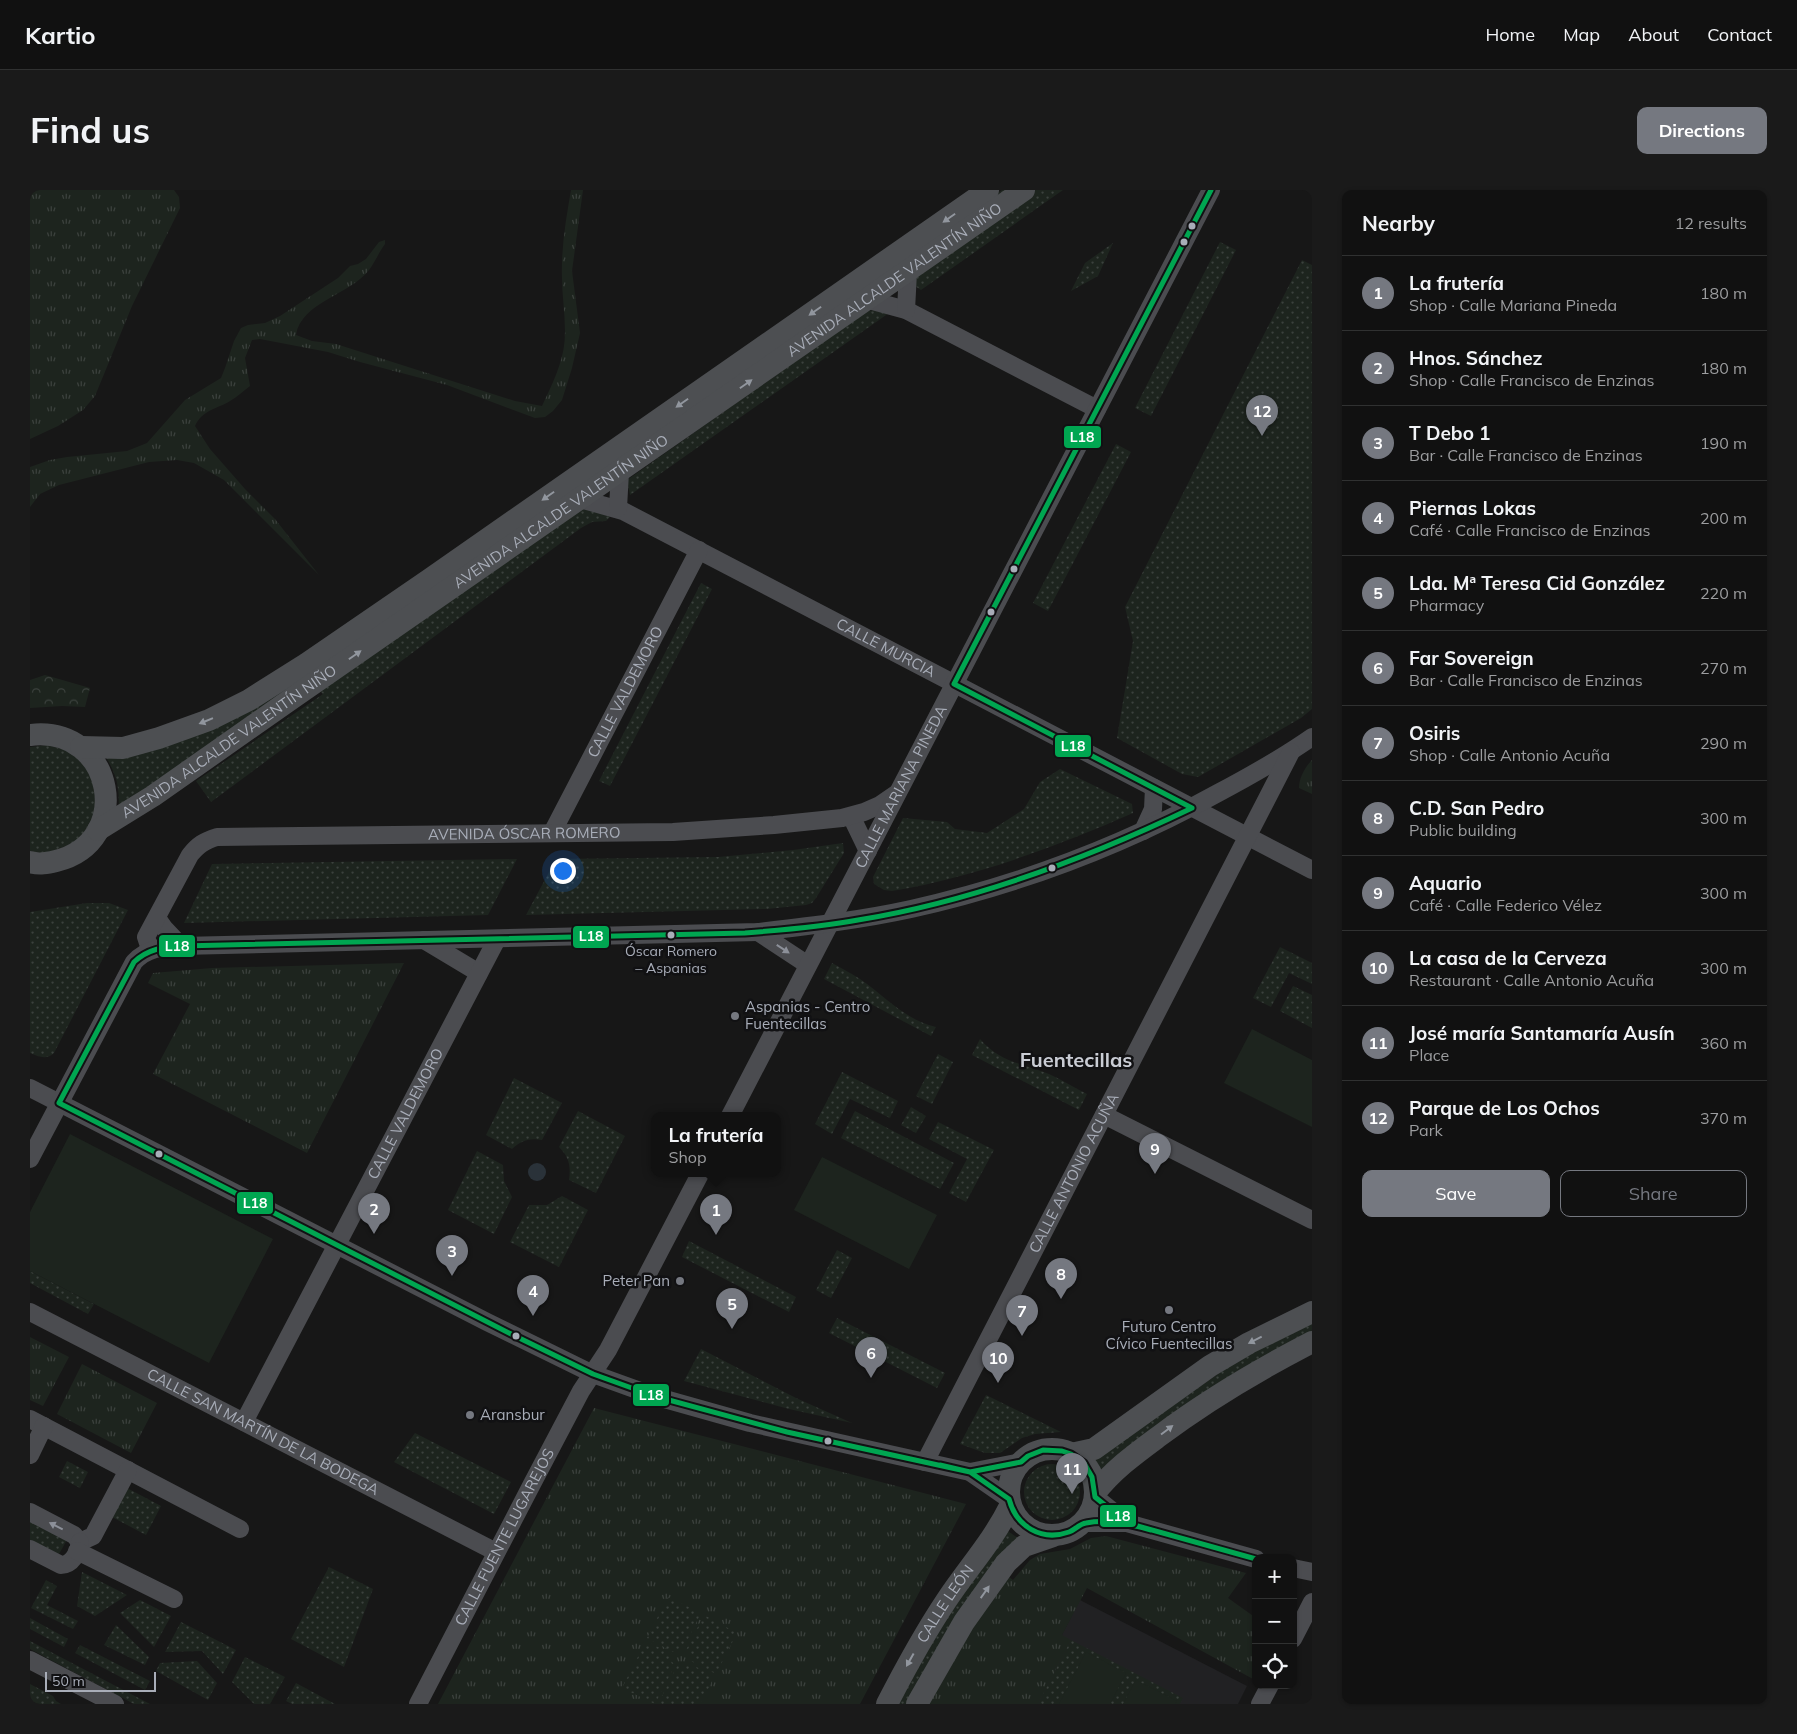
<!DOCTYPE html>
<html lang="en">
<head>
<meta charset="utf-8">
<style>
  :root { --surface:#111; --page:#1a1a1a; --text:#f1f3f6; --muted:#9c9d9f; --line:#303131; --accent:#757880 }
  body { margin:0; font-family:Mulish,sans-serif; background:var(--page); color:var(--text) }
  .controls { position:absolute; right:15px; bottom:15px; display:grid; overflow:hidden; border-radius:10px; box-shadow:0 1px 4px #0004 }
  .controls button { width:45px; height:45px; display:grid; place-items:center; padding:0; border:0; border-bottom:1px solid var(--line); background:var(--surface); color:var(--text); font:25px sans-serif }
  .scale { position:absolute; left:15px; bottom:12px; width:111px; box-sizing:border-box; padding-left:5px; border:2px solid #a8adb8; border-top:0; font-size:14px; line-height:18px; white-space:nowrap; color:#a8adb8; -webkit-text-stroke:4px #111113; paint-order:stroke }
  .you { position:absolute; left:532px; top:680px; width:18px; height:18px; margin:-12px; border:4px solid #fff; border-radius:50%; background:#1a73e8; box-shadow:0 0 0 8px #1a73e833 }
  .badge { display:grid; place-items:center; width:32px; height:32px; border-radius:50%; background:var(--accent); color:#fff; font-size:16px; font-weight:700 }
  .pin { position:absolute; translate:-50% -41px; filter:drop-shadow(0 1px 2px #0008) }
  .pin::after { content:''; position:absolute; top:26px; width:18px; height:15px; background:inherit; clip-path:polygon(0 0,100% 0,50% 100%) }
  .popup { position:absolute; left:621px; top:922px; width:130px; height:65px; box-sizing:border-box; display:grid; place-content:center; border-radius:10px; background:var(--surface); filter:drop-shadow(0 1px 4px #0005); font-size:16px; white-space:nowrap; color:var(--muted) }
  .popup b { font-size:19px; color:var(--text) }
  .popup::after { content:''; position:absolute; left:50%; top:100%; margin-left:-10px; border:10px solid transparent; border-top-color:var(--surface) }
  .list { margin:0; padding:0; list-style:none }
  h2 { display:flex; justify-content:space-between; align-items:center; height:65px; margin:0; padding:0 20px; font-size:21px }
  h2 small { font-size:16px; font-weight:400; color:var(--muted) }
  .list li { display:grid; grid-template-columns:32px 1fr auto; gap:15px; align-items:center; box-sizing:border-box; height:75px; padding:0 20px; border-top:1px solid var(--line) }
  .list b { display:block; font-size:19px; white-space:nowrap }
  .list p { margin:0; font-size:16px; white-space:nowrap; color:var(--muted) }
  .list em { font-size:16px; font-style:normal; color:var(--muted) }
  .actions { display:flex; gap:10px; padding:15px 20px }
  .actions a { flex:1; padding:11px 0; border:1px solid var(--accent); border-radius:10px; text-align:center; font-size:18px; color:var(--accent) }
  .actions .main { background:var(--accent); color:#fff }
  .icon { flex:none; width:28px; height:28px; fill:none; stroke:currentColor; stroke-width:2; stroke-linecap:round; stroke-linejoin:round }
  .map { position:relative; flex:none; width:1282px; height:1514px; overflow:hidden; border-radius:10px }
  header { display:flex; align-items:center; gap:30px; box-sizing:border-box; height:70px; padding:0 25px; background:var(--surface); border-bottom:1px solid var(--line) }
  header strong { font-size:24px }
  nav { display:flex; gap:28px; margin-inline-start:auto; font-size:18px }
  .intro { display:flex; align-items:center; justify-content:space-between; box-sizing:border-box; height:120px; padding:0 30px }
  h1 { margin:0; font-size:35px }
  .button { padding:12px 22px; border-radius:10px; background:var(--accent); color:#fff; font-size:18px; font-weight:700 }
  main { display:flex; gap:30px; padding:0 30px }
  aside { flex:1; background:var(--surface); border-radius:10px; box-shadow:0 1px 4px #0004 }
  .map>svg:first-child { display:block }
</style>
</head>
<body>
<header>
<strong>Kartio</strong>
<nav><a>Home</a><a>Map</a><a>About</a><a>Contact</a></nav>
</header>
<div class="intro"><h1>Find us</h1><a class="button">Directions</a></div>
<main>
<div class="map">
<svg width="1282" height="1514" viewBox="0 0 1282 1514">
  <defs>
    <pattern id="grass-tufts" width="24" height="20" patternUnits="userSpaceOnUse" patternTransform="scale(1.25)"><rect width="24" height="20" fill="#1d241e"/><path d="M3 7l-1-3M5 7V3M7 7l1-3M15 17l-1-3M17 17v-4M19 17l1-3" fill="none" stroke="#3b413d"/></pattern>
    <pattern id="forest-crowns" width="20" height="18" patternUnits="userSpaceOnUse" patternTransform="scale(1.25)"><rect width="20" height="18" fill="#1d241e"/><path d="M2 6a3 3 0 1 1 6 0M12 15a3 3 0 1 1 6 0" fill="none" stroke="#3b413d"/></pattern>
    <pattern id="park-dots" width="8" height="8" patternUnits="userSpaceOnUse" patternTransform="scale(1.25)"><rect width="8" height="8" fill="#1d241e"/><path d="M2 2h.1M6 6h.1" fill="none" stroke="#3b413d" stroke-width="1.8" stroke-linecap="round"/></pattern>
  </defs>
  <rect width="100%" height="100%" fill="#171717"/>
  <path fill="#212123" d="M1050,1410L1217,1496L1208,1514H996Z"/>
  <path fill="url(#grass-tufts)" d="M0,0H144L149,7L150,18L102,116L65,206L53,220L28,236L0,249Z
    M541,0H553L542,81L550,143L542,178L532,210L523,221L515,227L505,228L417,195L330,172L298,162L230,149L222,150L215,168L220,196C213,201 207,207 200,211C187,219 172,220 165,236L180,259L215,299L245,329L289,385L194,290L164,273L147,270L119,272L29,295L10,304L0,317V277L20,270L37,267L97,261L117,253L155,210L191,188L195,178L204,151L211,138L218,135L235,133L250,126L308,88L320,76L328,74L336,69L349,52L355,50V54C349,62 344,74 339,80C320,105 271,112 266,145L282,151L306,154L485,211L512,216C520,199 529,181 533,162C538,138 532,112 532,88C531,58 536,29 541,0Z
    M1282,570V604L1269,598C1269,588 1275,577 1282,570Z
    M374,773L277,963L123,884L160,814L118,793L123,783L182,778Z
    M0,1147L39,1167L13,1216L0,1210Z
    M52,1174L127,1213L101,1263L27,1224Z
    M564,1218L936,1314L830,1514H408Z
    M1076,1346L1216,1383L1198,1408L1226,1428V1484L1223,1489L1057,1398L1032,1445L1041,1450L1008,1514H897L939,1441L979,1387L983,1390L1000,1370L1010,1364L1040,1359L1061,1348Z"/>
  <path fill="url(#forest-crowns)" d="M15,485L60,498L55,517L32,516L0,518V490Z"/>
  <path fill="url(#park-dots)" d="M972,0H979L89,620C89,597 88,588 76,567L166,545L919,38Z
    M1005,0H1033L891,100L879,92Z
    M1190,52L1206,60L1121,226L1105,218Z
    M1083,53L1068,86L1041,101L1055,73Z
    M1272,70L1282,75V519L1271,528L1168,587L1152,584L1087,548L1103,451L1095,417Z
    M853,119L859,123L600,305L597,290L837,121Z
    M1086,254L1101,262L1018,421L1003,413Z
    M553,318L582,325L576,331L562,332L551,338L181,612L166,591L293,504L289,500Z
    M671,393L682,399L580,596L569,591Z
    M17,555L33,559L43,564L61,583L68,619L49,651L15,664L0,661V557Z
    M1030,579L1102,614L1103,623C1026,657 945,687 862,701L854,700L844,694L843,687L873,628L917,632L925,639L957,643L994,619L1010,592Z
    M813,653L814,663L786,708L782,713L776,715L737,719L496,725L526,669L688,667L763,660Z
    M487,669L458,725L154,733L182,674Z
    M57,713H79L98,720L24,863C17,870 9,867 0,863V722Z
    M1250,757L1282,773V794L1259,783L1241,817L1223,808Z
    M802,773C811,778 821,783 830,789C855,806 875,830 906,837L901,846L794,789Z
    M1263,796L1282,805V838L1250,821Z
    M950,849C971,873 992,873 1019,884C1032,890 1045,898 1057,904L1049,920L942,865Z
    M908,864L923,872L902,914L886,906Z
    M812,882L868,911L860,928L820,909L802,944L785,934Z
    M484,888L532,913L512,950C500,948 492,950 482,959L456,945Z
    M881,917L896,926L886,943L871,935Z
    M548,921L595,946L566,1003L539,990C541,976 539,967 529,957Z
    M825,921L924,973L910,999L811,948Z
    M908,932L964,960L936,1012L919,1003L937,969L899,949Z
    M447,961L473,975L474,991L482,1007L464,1044L418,1020Z
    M532,1006L558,1020L529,1077L480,1052L499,1015H517Z
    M659,1051L766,1107L759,1122L652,1067Z
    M807,1060L822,1068L801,1108L786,1100Z
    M0,1081L64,1114L58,1124L0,1093Z
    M807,1128L915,1183L907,1198L799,1143Z
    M1282,1132V1143L1071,1280L1065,1270L1205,1172Z
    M671,1159L766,1208L822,1233L759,1219L654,1191Z
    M956,1205L1031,1242L1005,1244L992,1248L970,1263H955L930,1254Z
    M385,1243L481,1292L464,1324L364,1272Z
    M37,1271L58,1282L50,1298L29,1287Z
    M994 1302a28 28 0 1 1 56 0a28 28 0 1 1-56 0Z
    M97,1298L131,1316L116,1345L82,1327Z
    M0,1329L38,1348L29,1364L0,1350Z
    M976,1340L988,1348L877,1514H866L914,1428Z
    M299,1377L343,1399L314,1477L261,1449Z
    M52,1382L97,1405L65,1426L47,1416Z
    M16,1390L27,1396L17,1415L48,1431L43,1439L1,1418Z
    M638,1407L671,1423L653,1459H648L643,1462L617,1448Z
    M110,1410L141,1426L124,1457L90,1423Z
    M674,1425L707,1443L686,1484L659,1470V1464L656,1460Z
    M0,1428L38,1449L34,1457L0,1439Z
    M151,1432L206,1460L193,1484L172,1461L135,1462Z
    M86,1435L119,1467L115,1475L74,1455Z
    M1041,1450L1153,1508L1150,1514H1008Z
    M0,1451L120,1514H104L0,1459Z
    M616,1451L642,1464L641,1471L645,1475L625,1514L592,1498Z
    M50,1455L120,1491L115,1500L45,1463Z
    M215,1467L255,1487L240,1514H224L202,1492Z
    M167,1471L187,1493L178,1510L126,1481L130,1473Z
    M658,1473L685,1486L670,1514H628L647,1476H654Z
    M266,1493L305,1514H262L256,1511Z
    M0,1494L23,1506L26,1511L31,1514H5L0,1509Z"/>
  <path fill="#1d241e" d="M1222,839L1282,870V937L1194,893Z
    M40,944L243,1049L179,1173L0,1081V1022Z
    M792,967L907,1025L879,1079L764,1020Z
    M1056,1462L1096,1483L1080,1514H1029Z
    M1106,1490L1147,1511L1145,1514H1093Z"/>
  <path fill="#2a3239" d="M498 982a9 9 0 1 1 18 0a9 9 0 1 1-18 0Z"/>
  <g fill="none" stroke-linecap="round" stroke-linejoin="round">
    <g stroke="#4b4c50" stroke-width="18">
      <path d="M839,110L876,120L1067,219"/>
      <path d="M876,120L878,82"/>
      <path id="s1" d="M550,309L593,321L1282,680"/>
      <path d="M588,318L590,282"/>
      <path d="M824,632L838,661"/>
      <path d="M1113,641L1123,619L1124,598"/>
      <path id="s2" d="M522,643L669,360"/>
      <path d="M127,728L134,738L151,756"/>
      <path d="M728,742L778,775"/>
      <path d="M394,750L449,783"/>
      <path id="s3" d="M120,759L116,747L160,665C168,655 174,651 187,647L643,642L744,635L812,628L834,622L850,615L866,604"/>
      <path d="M0,898L457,1132L563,1184L624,1206L720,1233L940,1282L979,1309"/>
      <path d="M1074,925L1282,1030"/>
      <path id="s4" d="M700,926L1181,0"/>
      <path d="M0,969L104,772C117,758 132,757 151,756L728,742C779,736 831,730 881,719C988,695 1092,656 1188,603C1220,586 1252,568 1282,547"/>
      <path id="s5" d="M0,1122L466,1362"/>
      <path d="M0,1229L210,1339"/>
      <path id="s6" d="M214,1232L467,749"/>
      <path d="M0,1265L14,1236"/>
      <path id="s7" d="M895,1272L1261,562"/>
      <path d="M940,1282L991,1272"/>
      <path d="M1065,1307L1097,1333L1226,1369"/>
      <path d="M0,1322L44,1345L50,1352"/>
      <path d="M1052,1333H1097"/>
      <path d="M50,1352L63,1346L98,1280"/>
      <path d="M0,1359L31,1375C42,1375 49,1362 50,1352"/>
      <path d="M47,1361L144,1409"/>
      <path d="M1263,1378L1282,1382"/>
      <path d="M1263,1449L1282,1412"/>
      <path d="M0,1470L85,1514"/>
      <path id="s8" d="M388,1514L502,1294L551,1201L578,1160L670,984"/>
      <path d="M1230,1514L1240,1495"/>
    </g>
    <g stroke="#4d4f52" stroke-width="22">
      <path d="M0,545C85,535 105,652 26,671C18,673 9,675 0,672"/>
      <path d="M51,557L93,558L129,548L179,530L219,510L276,474L400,389L958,0"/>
      <path id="s9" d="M68,640L123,606L264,507L994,0"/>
      <circle cx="1022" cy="1302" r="43"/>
      <path d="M1041,1264L1064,1259L1180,1176L1219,1153L1282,1122"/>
      <path d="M1065,1303C1083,1280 1105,1264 1128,1247C1177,1210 1228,1180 1282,1152"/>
      <path id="s10" d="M857,1514C875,1479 894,1444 916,1411C937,1379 963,1351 980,1316"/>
      <path d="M887,1514L934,1432L976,1373L994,1356L1023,1346"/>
    </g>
    <defs>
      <path id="bus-1" d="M924,494L1181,0
        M924,494L1162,618
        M29,913L481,1144L563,1184L624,1206L757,1242L940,1282L991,1272L998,1266L1013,1260L1032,1261L1041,1264L1054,1273L1062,1287L1065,1307L1097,1333L1226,1369
        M29,913L104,772C118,759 133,757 151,756L715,743C753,740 791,737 828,730C945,711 1056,669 1162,618
        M910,1275L940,1282L979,1309C986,1336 1011,1352 1039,1342C1045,1340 1049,1334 1056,1333C1078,1329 1100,1334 1121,1340"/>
    </defs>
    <use href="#bus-1" stroke="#111113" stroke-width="9"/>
    <use href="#bus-1" stroke="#00a651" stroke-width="5"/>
  </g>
  <defs><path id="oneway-solid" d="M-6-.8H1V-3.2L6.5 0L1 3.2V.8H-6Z" transform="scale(1.25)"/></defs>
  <g fill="#91969e">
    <use href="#oneway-solid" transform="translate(919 28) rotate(145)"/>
    <use href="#oneway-solid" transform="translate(785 121) rotate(145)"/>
    <use href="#oneway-solid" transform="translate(716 194) rotate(-35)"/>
    <use href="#oneway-solid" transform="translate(652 213) rotate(145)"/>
    <use href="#oneway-solid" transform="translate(518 306) rotate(145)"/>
    <use href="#oneway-solid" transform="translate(325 465) rotate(-35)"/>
    <use href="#oneway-solid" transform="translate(176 531) rotate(158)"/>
    <use href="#oneway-solid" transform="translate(1225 1150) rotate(153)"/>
    <use href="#oneway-solid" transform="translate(1137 1240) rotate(-37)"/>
    <use href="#oneway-solid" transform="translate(955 1402) rotate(-55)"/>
    <use href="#oneway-solid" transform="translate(880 1470) rotate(119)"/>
  </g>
  <g fill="#8c9099">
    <use href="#oneway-solid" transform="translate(753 759) rotate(33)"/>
    <use href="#oneway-solid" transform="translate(26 1336) rotate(-153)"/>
  </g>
  <g fill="#a8adb8" stroke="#111113" stroke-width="2">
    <circle cx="1162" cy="36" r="4.5"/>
    <circle cx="1154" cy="52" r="4.5"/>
    <circle cx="984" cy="379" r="4.5"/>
    <circle cx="961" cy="422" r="4.5"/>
    <circle cx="1022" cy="678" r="4.5"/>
    <circle cx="641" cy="745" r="4.5"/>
    <circle cx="129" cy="964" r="4.5"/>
    <circle cx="486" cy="1146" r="4.5"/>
    <circle cx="798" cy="1251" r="4.5"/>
  </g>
  <g fill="#757880" stroke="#111113" stroke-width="2">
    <circle cx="705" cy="826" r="5"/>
    <circle cx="650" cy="1091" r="5"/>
    <circle cx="1139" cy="1120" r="5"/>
    <circle cx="440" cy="1225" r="5"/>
  </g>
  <g text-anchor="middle" stroke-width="5" stroke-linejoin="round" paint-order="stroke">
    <g font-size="14" fill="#a8adb8" stroke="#111113">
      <text x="641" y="766">Óscar Romero<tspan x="641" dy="17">– Aspanias</tspan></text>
    </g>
    <g font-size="15" fill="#a8adb8" stroke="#111113">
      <text dy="5" stroke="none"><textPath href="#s9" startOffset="968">AVENIDA ALCALDE VALENTÍN NIÑO</textPath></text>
      <text dy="5" stroke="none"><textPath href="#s9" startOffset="562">AVENIDA ALCALDE VALENTÍN NIÑO</textPath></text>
      <text dy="5" stroke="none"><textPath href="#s1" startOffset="341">CALLE MURCIA</textPath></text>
      <text dy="5" stroke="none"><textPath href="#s2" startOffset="159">CALLE VALDEMORO</textPath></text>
      <text dy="5" stroke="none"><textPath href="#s9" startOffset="158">AVENIDA ALCALDE VALENTÍN NIÑO</textPath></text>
      <text dy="5" stroke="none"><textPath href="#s4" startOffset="371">CALLE MARIANA PINEDA</textPath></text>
      <text dy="5" stroke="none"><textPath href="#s3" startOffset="446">AVENIDA ÓSCAR ROMERO</textPath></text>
      <text dy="5" stroke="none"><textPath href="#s6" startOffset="348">CALLE VALDEMORO</textPath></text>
      <text dy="5" stroke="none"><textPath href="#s7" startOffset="325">CALLE ANTONIO ACUÑA</textPath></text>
      <text dy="5" stroke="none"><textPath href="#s5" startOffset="262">CALLE SAN MARTÍN DE LA BODEGA</textPath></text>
      <text dy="5" stroke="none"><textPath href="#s8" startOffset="188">CALLE FUENTE LUGAREJOS</textPath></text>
      <text dy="5" stroke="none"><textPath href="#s10" startOffset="116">CALLE LEÓN</textPath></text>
    </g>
    <g font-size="15" fill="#a8adb8" stroke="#111113" text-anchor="start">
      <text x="715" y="822">Aspanias - Centro<tspan x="715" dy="17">Fuentecillas</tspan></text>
      <text x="640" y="1096" text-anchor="end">Peter Pan</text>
      <text x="1139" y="1142" text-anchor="middle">Futuro Centro<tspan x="1139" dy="17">Cívico Fuentecillas</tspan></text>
      <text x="450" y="1230">Aransbur</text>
    </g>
    <g font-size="20" font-weight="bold" fill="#c9ccd4" stroke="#111113">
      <text x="1046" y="877">Fuentecillas</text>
    </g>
  </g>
  <g stroke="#111113" stroke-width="2">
    <rect x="1033" y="235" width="39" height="24" rx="5" fill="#00a651"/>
    <rect x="1024" y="544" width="38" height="24" rx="5" fill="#00a651"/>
    <rect x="542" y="735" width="38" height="24" rx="5" fill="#00a651"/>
    <rect x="128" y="744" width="38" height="24" rx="5" fill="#00a651"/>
    <rect x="206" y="1001" width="38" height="24" rx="5" fill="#00a651"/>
    <rect x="602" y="1193" width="38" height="24" rx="5" fill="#00a651"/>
    <rect x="1069" y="1314" width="38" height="24" rx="5" fill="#00a651"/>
  </g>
  <g font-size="14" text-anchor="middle" font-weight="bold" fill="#fff">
    <text x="1052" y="252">L18</text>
    <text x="1043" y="561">L18</text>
    <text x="561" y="751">L18</text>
    <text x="147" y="761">L18</text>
    <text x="225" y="1018">L18</text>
    <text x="621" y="1210">L18</text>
    <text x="1088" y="1331">L18</text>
  </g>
</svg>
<div class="controls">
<button>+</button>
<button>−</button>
<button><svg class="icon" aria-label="locate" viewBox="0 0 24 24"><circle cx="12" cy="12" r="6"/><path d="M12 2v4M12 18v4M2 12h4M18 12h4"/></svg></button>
</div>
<div class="scale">50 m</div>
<div class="you"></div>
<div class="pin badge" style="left:686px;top:1045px">1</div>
<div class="popup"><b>La frutería</b>Shop</div>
<div class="pin badge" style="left:344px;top:1044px">2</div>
<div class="pin badge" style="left:422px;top:1086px">3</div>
<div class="pin badge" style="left:503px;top:1126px">4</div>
<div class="pin badge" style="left:702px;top:1139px">5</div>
<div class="pin badge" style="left:841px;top:1188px">6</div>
<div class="pin badge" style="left:992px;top:1146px">7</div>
<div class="pin badge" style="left:1031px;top:1109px">8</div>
<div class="pin badge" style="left:1125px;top:984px">9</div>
<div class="pin badge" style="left:968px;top:1193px">10</div>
<div class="pin badge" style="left:1042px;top:1304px">11</div>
<div class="pin badge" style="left:1232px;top:246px">12</div>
</div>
<aside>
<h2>Nearby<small>12 results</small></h2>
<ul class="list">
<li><span class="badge">1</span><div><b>La frutería</b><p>Shop · Calle Mariana Pineda</p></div><em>180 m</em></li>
<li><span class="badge">2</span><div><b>Hnos. Sánchez</b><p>Shop · Calle Francisco de Enzinas</p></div><em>180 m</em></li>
<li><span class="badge">3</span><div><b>T Debo 1</b><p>Bar · Calle Francisco de Enzinas</p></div><em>190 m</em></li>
<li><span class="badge">4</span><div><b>Piernas Lokas</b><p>Café · Calle Francisco de Enzinas</p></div><em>200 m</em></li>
<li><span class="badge">5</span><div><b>Lda. Mª Teresa Cid González</b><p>Pharmacy</p></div><em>220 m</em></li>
<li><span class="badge">6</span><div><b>Far Sovereign</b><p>Bar · Calle Francisco de Enzinas</p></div><em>270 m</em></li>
<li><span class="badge">7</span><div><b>Osiris</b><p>Shop · Calle Antonio Acuña</p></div><em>290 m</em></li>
<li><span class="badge">8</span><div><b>C.D. San Pedro</b><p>Public building</p></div><em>300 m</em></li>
<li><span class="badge">9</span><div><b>Aquario</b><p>Café · Calle Federico Vélez</p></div><em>300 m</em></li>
<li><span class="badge">10</span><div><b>La casa de la Cerveza</b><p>Restaurant · Calle Antonio Acuña</p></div><em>300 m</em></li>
<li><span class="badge">11</span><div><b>José maría Santamaría Ausín</b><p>Place</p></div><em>360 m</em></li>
<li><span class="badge">12</span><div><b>Parque de Los Ochos</b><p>Park</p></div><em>370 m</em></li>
</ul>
<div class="actions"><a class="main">Save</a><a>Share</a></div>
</aside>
</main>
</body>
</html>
